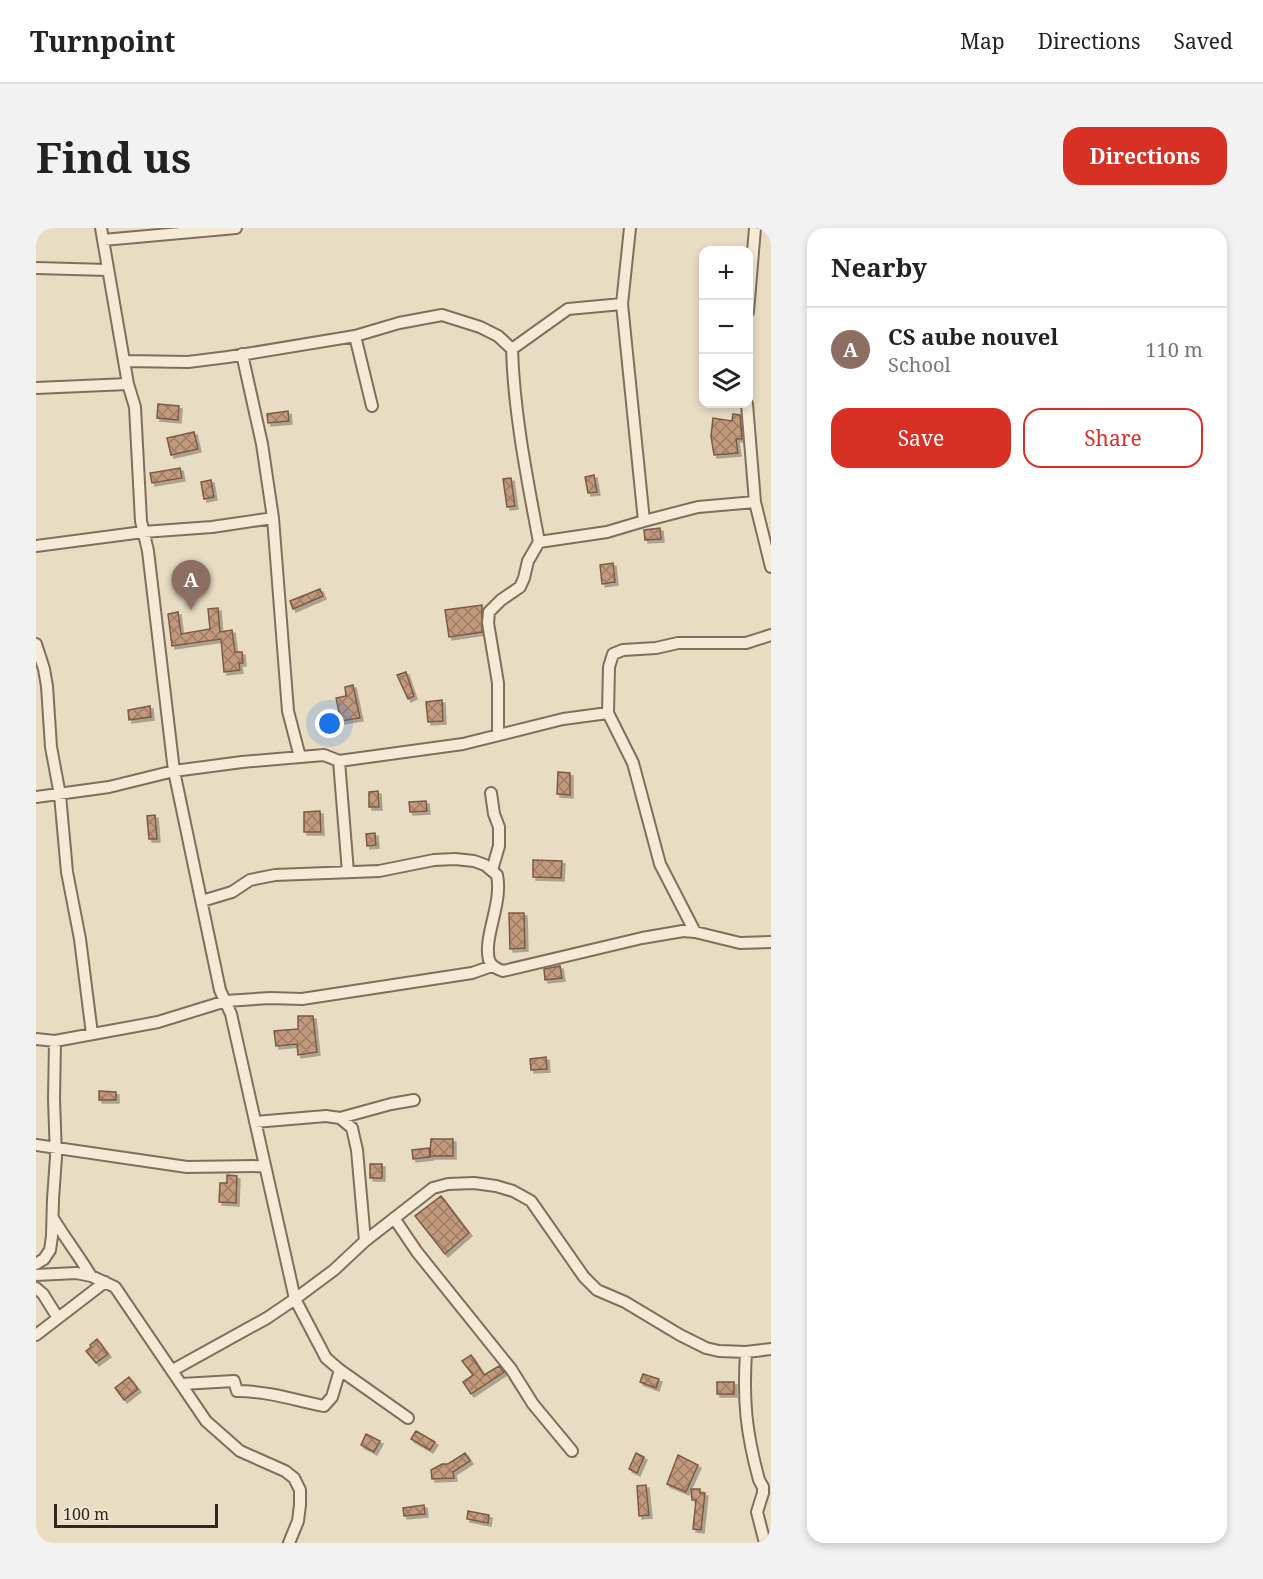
<!DOCTYPE html>
<html lang="en">
<head>
<meta charset="utf-8">
<style>
  :root { --surface:#fff; --page:#f2f2f2; --text:#222; --muted:#767676; --line:#e0e0e0; --accent:#d93025 }
  body { margin:0; font-family:"Noto Serif",serif; background:var(--page); color:var(--text) }
  .controls { position:absolute; right:18px; top:18px; display:grid; overflow:hidden; border-radius:12px; box-shadow:0 3px 9px #0003 }
  .controls button { width:54px; height:54px; display:grid; place-items:center; padding:0; border:0; border-bottom:2px solid var(--line); background:var(--surface); color:var(--text); font:30px sans-serif }
  .scale { position:absolute; left:18px; bottom:15px; width:164px; box-sizing:border-box; padding-left:6px; border:3px solid #32271e; border-top:0; font-size:16px; line-height:21px; white-space:nowrap; color:#32271e; -webkit-text-stroke:4px #f0e7d2; paint-order:stroke }
  .you { position:absolute; left:294px; top:496px; width:21px; height:21px; margin:-15px; border:4px solid #fff; border-radius:50%; background:#1a73e8; box-shadow:0 0 0 9px #1a73e833 }
  .badge { display:grid; place-items:center; width:39px; height:39px; border-radius:50%; background:var(--accent); color:#fff; font-size:20px; font-weight:700 }
  .pin { position:absolute; translate:-50% -50px; filter:drop-shadow(0 2px 3px #0008) }
  .pin::after { content:''; position:absolute; top:32px; width:21px; height:18px; background:inherit; clip-path:polygon(0 0,100% 0,50% 100%) }
  .list { margin:0; padding:0; list-style:none }
  h2 { display:flex; justify-content:space-between; align-items:center; height:78px; margin:0; padding:0 24px; font-size:26px }
  h2 small { font-size:20px; font-weight:400; color:var(--muted) }
  .list li { display:grid; grid-template-columns:39px 1fr auto; gap:18px; align-items:center; box-sizing:border-box; height:84px; padding:0 24px; border-top:2px solid var(--line) }
  .list b { display:block; font-size:22px; white-space:nowrap }
  .list p { margin:0; font-size:20px; white-space:nowrap; color:var(--muted) }
  .list em { font-size:20px; font-style:normal; color:var(--muted) }
  .actions { display:flex; gap:12px; padding:18px 24px }
  .actions a { flex:1; padding:14px 0; border:2px solid var(--accent); border-radius:18px; text-align:center; font-size:21px; color:var(--accent) }
  .actions .main { background:var(--accent); color:#fff }
  .icon { flex:none; width:33px; height:33px; fill:none; stroke:currentColor; stroke-width:2; stroke-linecap:round; stroke-linejoin:round }
  .map { position:relative; flex:none; width:735px; height:1315px; overflow:hidden; border-radius:18px }
  header { display:flex; align-items:center; gap:36px; box-sizing:border-box; height:84px; padding:0 30px; background:var(--surface); border-bottom:2px solid var(--line) }
  header strong { font-size:28px }
  nav { display:flex; gap:33px; margin-inline-start:auto; font-size:21px }
  .intro { display:flex; align-items:center; justify-content:space-between; box-sizing:border-box; height:144px; padding:0 36px }
  h1 { margin:0; font-size:42px }
  .button { padding:15px 27px; border-radius:18px; background:var(--accent); color:#fff; font-size:21px; font-weight:700 }
  main { display:flex; gap:36px; padding:0 36px }
  aside { flex:1; background:var(--surface); border-radius:18px; box-shadow:0 3px 9px #0003 }
  .map>svg:first-child { display:block }
</style>
</head>
<body>
<header>
<strong>Turnpoint</strong>
<nav><a>Map</a><a>Directions</a><a>Saved</a></nav>
</header>
<div class="intro"><h1>Find us</h1><a class="button">Directions</a></div>
<main>
<div class="map">
<svg width="735" height="1315" viewBox="0 0 735 1315">
  <defs>
    <pattern id="building-cross-hatch" width="8" height="8" patternUnits="userSpaceOnUse" patternTransform="scale(1.5)"><rect width="8" height="8" fill="#c2997d"/><path d="M0 0l8 8M0 8l8-8" fill="none" stroke="#9e7d66"/></pattern>
    <filter id="shadow"><feDropShadow dx="3" dy="3" stdDeviation="0" flood-color="#0004"/></filter>
  </defs>
  <rect width="100%" height="100%" fill="#e8dcc3"/>
  <path fill="url(#building-cross-hatch)" stroke="#7c5a45" stroke-width="1.5" filter="url(#shadow)" d="M122,176L143,178L142,192L121,190Z
    M252,183L253,193L232,195L231,186Z
    M697,186L704,187L706,211H700L702,225L678,227L675,208L677,190L696,193Z
    M158,204L162,221L135,227L131,210Z
    M144,240L146,250L116,255L114,245Z
    M558,247L561,264L552,265L549,249Z
    M475,250L479,278L471,279L467,251Z
    M175,252L178,269L168,271L165,254Z
    M624,300L625,311L609,312L608,302Z
    M577,335L579,354L566,356L564,337Z
    M284,361L287,368L257,381L254,373Z
    M446,377V404L413,409L409,382Z
    M182,380L184,404L196,402L199,424H206L207,435H203L204,442L188,444L185,411L136,418L132,386L142,384L145,406L174,401L172,381Z
    M370,444L378,468L372,471L361,447Z
    M317,457L324,490L305,493L300,470L310,468L309,459Z
    M406,472L407,493L392,494L390,474Z
    M114,478L115,489L93,492L92,482Z
    M522,544L534,545V567L521,566Z
    M342,563L343,579H333V564Z
    M390,573L391,583L374,584L373,574Z
    M284,583L285,604H268V584Z
    M119,587L121,611H113L111,588Z
    M339,605L340,617L331,618L330,606Z
    M497,632L526,633L525,650L497,649Z
    M473,685H488L489,720L474,721Z
    M524,738L526,750L509,752L508,741Z
    M262,788H277L281,824L262,827L261,816L240,818L238,803L262,801Z
    M510,829L511,841L495,842L494,831Z
    M63,863L80,864V872H63Z
    M395,911H417V928H394Z
    M393,920L394,929L377,931L376,922Z
    M334,936H346V950H334Z
    M191,947L201,948L200,975L183,974L184,955H191Z
    M405,968L433,1005L409,1026L379,988Z
    M61,1111L72,1126L60,1135L50,1123L55,1119L54,1117Z
    M435,1127L448,1147L463,1138L468,1144L435,1166L427,1154L437,1147L426,1133Z
    M607,1146L623,1151L620,1160L604,1154Z
    M93,1149L102,1161L88,1172L79,1160Z
    M681,1154H698V1166H681Z
    M380,1203L399,1214L394,1222L375,1211Z
    M330,1206L344,1213L338,1224L325,1217Z
    M429,1225L434,1233L417,1244L418,1250L396,1251L395,1242L406,1236H412Z
    M600,1225L608,1229L601,1245L593,1241Z
    M642,1227L662,1237L650,1264L631,1256Z
    M610,1257L613,1287L603,1288L601,1258Z
    M655,1261H664V1265H669L665,1302L657,1301L660,1272H656Z
    M388,1277L389,1286L368,1288L367,1280Z
    M432,1283L453,1287L452,1295L431,1291Z"/>
  <g fill="none" stroke-linecap="round" stroke-linejoin="round">
    <defs>
      <path id="street" d="M65,0L92,156L99,179L105,293L112,323L138,543L184,762L195,786L259,1071L290,1130L304,1142L296,1169L288,1178C258,1172 231,1163 201,1163L198,1153L146,1156
        M594,0L586,76L608,293L662,279L719,274
        M67,12L200,0
        M0,40L72,42
        M712,84L719,0
        M319,108L336,178
        M476,121L532,81L586,76
        M206,126L226,216L237,290L252,483L264,529
        M89,133L152,134L192,129L319,108L363,95L406,87L444,99L462,108L476,121C478,186 491,250 503,314L571,304L608,293
        M0,160L92,156
        M711,176L719,274L735,339
        M0,318L107,304L176,299L237,290
        M0,416L8,441L11,458L15,519L24,567L31,644L44,711L56,806
        M462,507V455L452,395L453,384L465,372L484,359L488,350L492,333L503,314
        M303,533L312,644
        M455,565L458,586L463,599V618L456,642
        M0,569L73,559L138,543L206,534L288,527L303,533L427,516L527,491L572,485
        M166,673L196,664L214,652L239,647L343,643L398,632L419,631L438,633L449,637L461,647C467,675 447,709 453,732C455,738 461,741 467,743L606,710L647,703L659,704L704,715L735,714
        M659,704L624,636L597,535L572,485L573,439L577,426L587,422L620,420L642,415H710L735,407
        M0,811L19,813L122,794L190,773L234,770L266,771L436,745L456,738
        M304,890L355,876L378,872
        M219,894L290,888L304,890L316,900L321,922L329,1013
        M0,917L151,939L229,938
        M17,990C29,1010 43,1028 55,1048
        M358,990L381,1024L475,1141L497,1176L536,1223
        M0,1036L8,1031L14,1022L16,1008L17,971L20,929L18,871L19,813
        M0,1047L40,1045L55,1048L79,1059L170,1193L204,1223L249,1243L258,1250L264,1262V1277L262,1293L253,1315
        M0,1060L7,1066L22,1090
        M0,1107L69,1054
        M710,1124C707,1173 710,1204 723,1252L727,1259V1265L721,1284L729,1315
        M137,1142L231,1090L259,1071L298,1042L329,1013L397,960L412,956L438,955L460,958L477,963L495,973L548,1049L561,1062L589,1074L644,1107L670,1120L683,1123L710,1124L735,1121
        M304,1142L372,1190"/>
    </defs>
    <use href="#street" stroke="#806f5c" stroke-width="14"/>
    <use href="#street" stroke="#f4ead5" stroke-width="10"/>
  </g>
</svg>
<div class="controls">
<button>+</button>
<button>−</button>
<button><svg class="icon" aria-label="layers" viewBox="0 0 24 24"><path d="M12 4l9 5-9 5-9-5zM3 14l9 5 9-5"/></svg></button>
</div>
<div class="scale">100 m</div>
<div class="you"></div>
<div class="pin badge" style="left:155px;top:382px;background:#8d6e63">A</div>
</div>
<aside>
<h2>Nearby<small></small></h2>
<ul class="list">
<li><span class="badge" style="background:#8d6e63">A</span><div><b>CS aube nouvel</b><p>School</p></div><em>110 m</em></li>
</ul>
<div class="actions"><a class="main">Save</a><a>Share</a></div>
</aside>
</main>
</body>
</html>
